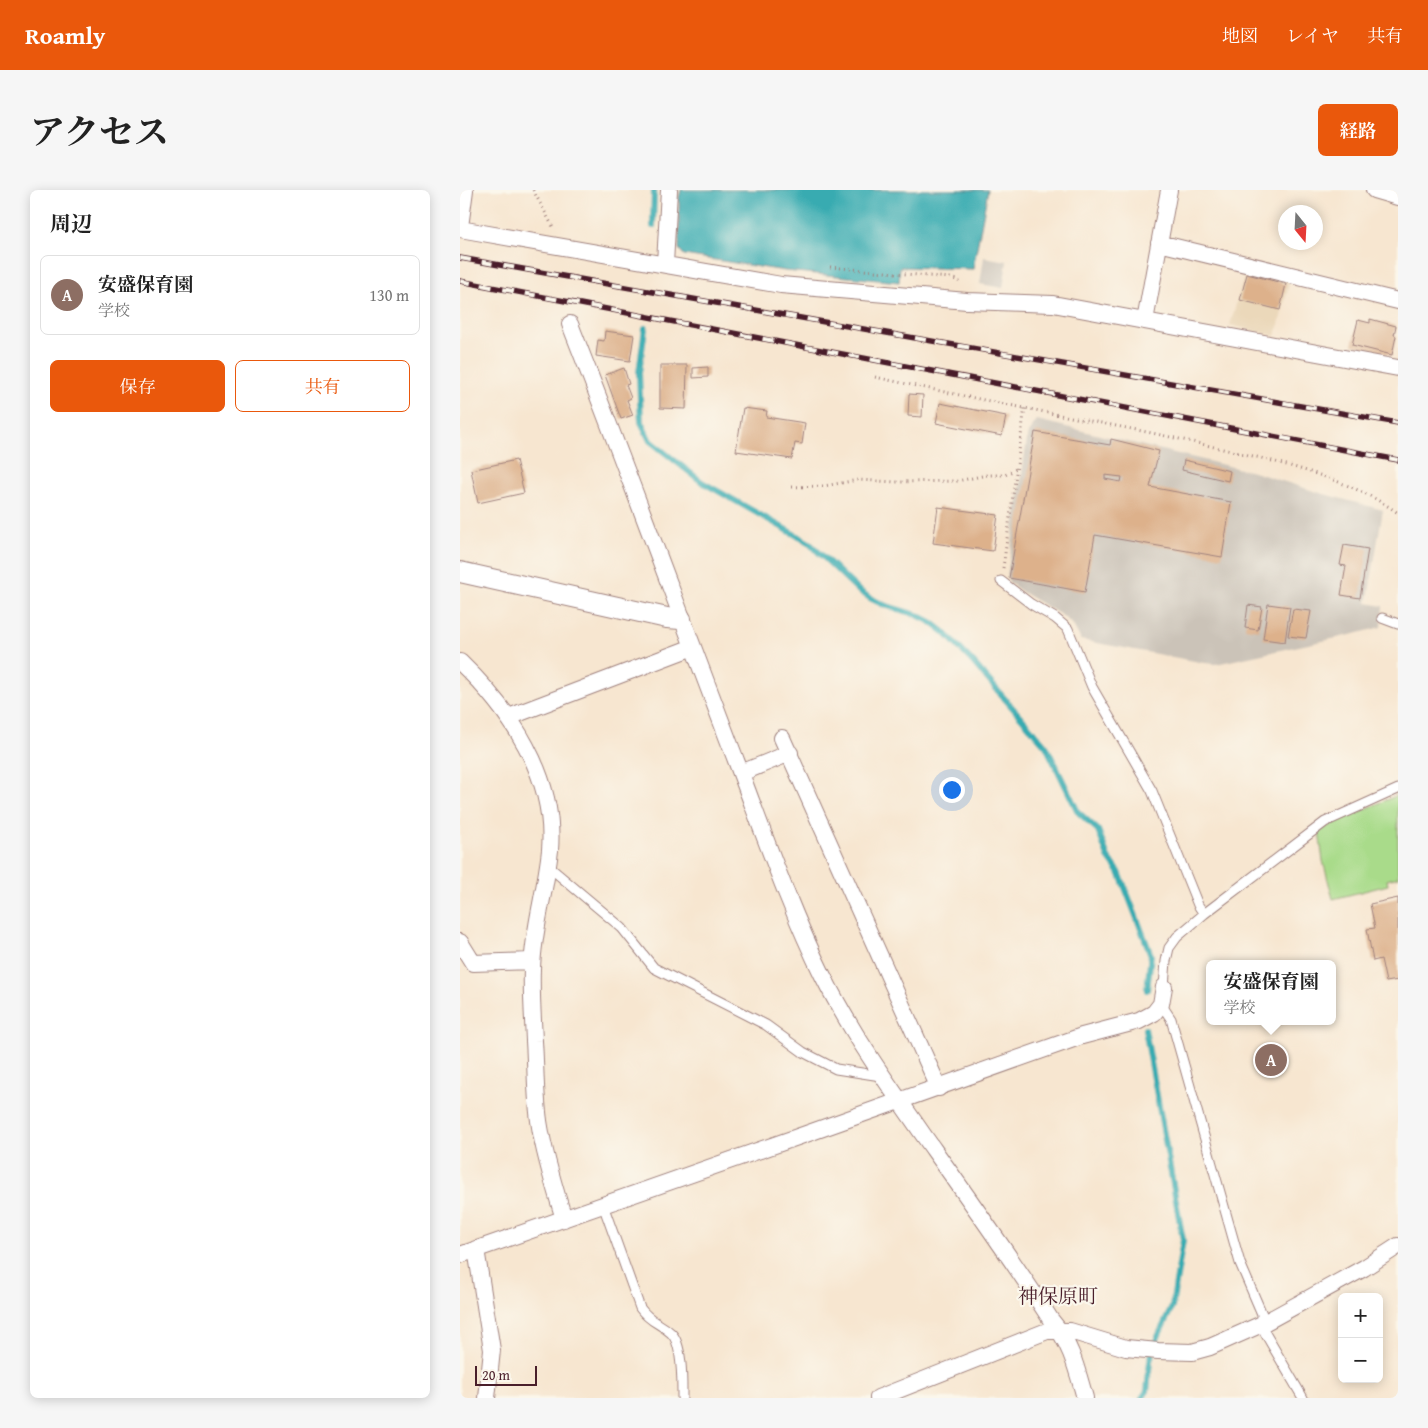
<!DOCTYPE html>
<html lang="ja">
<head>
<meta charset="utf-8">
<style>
  :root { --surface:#fff; --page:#f6f6f6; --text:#222; --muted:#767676; --line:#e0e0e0; --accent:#ea580c }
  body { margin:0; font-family:"Gentium Book Plus","Noto Serif JP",serif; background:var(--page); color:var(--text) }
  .controls { position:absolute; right:15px; bottom:15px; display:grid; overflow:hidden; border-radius:8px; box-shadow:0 2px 12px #0003 }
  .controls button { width:45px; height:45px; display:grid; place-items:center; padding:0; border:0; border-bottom:1px solid var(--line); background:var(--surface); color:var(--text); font:25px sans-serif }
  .compass { position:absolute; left:818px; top:15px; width:45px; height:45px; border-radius:50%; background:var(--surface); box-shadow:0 2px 12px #0003; rotate:162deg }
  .scale { position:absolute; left:15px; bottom:12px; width:62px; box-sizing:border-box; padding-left:5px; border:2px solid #4a1f2b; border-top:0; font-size:14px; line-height:18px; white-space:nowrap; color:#4a1f2b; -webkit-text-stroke:4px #fbf7ec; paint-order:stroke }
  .you { position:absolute; left:491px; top:599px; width:18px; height:18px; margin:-12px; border:4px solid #fff; border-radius:50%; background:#1a73e8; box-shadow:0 0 0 8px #1a73e833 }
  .badge { display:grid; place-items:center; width:32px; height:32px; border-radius:50%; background:var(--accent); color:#fff; font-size:16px; font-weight:700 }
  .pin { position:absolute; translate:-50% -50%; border:2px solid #fff; box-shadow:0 1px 5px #0006 }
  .popup { position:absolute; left:746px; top:770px; width:130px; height:65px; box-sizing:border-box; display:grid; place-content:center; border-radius:8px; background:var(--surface); filter:drop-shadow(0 1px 4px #0005); font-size:16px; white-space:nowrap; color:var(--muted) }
  .popup b { font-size:19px; color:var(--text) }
  .popup::after { content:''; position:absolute; left:50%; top:100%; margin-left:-10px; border:10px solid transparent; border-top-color:var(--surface) }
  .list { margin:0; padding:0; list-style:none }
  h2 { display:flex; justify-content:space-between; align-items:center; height:65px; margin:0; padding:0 20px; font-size:21px }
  h2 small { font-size:16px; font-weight:400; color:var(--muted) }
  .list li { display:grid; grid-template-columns:32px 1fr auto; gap:15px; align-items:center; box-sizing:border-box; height:80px; margin:0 10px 10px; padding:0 10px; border:1px solid var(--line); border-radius:8px }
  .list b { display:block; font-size:19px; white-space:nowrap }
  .list p { margin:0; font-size:16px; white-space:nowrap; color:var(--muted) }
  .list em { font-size:16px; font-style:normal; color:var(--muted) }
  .actions { display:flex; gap:10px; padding:15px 20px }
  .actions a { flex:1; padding:11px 0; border:1px solid var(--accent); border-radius:8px; text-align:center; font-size:18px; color:var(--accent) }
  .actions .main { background:var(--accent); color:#fff }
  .map { position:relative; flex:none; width:938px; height:1208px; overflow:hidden; border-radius:8px }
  header { display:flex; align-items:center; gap:30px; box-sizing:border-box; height:70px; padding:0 25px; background:var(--accent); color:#fff }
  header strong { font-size:24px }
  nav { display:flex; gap:28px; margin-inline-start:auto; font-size:18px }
  .intro { display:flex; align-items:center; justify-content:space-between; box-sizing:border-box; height:120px; padding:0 30px }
  h1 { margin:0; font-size:35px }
  .button { padding:12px 22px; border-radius:8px; background:var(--accent); color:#fff; font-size:18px; font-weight:700 }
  main { display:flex; gap:30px; padding:0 30px }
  aside { flex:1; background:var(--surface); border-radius:8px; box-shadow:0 2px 12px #0003 }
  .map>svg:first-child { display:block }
</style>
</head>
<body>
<header>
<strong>Roamly</strong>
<nav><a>地図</a><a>レイヤ</a><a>共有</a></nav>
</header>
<div class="intro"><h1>アクセス</h1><a class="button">経路</a></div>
<main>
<aside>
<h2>周辺<small></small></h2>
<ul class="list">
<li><span class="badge" style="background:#8d6e63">A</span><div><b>安盛保育園</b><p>学校</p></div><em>130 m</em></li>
</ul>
<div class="actions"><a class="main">保存</a><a>共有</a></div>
</aside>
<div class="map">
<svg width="938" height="1208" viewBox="0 0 938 1208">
  <rect width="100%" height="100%" fill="#fbf7ec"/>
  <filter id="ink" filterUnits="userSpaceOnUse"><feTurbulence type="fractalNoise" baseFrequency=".02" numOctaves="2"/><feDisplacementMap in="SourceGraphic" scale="10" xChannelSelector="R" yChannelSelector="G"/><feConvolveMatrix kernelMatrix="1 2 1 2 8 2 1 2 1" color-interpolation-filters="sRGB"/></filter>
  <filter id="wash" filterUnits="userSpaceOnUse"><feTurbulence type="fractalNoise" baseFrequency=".0096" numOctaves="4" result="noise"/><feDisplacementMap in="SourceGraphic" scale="20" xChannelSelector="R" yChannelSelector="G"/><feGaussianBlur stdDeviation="1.12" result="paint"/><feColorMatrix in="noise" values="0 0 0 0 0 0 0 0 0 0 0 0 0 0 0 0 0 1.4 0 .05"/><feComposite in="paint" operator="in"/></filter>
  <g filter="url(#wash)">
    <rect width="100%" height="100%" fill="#f7e6d0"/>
    <path fill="#ebd8ba" d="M786,80L830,91L816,146L770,135Z"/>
    <path fill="#cbc3b8" d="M524,67L547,71L543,98L520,94Z
      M577,230L797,283L860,303L923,320L907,413L923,416L921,437L895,444L756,474L745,473L621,450L613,435L603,426L564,403L549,392L547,387L568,243Z"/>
    <path fill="#a9db8a" stroke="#7a7d5a" d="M938,605V687L927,690L928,695L873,709L863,671L859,642L875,632Z"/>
    <path fill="#39abb1" stroke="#42656e" d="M221,0H528L513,79L440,77L439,92L325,81L224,65L219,59V7Z"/>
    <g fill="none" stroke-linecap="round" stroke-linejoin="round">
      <path stroke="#39abb1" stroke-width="6" d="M193,36L194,0
        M185,138L179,183L181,232L190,251L242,292L348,352L398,400L410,408L424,415L457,425L471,432L484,442L511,470L586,556L618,622L638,640L648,667L659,682L691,765L687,800
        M682,1208L687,1201L690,1171L695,1153L712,1117L723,1050L685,839"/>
    </g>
    <g id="blocks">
      <path fill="#ddb18b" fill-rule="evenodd" d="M787,84L826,94L820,120L780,110Z
        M910,129L936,136L934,145L936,146L932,165L892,155L898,130L910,133Z
        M145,141L174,145L170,171L136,166L138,150L144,151Z
        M200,175H227L226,219L200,218Z
        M248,177V187L233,188V178Z
        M164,178L169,194L166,195L171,208L167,210L173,225L161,229L145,185Z
        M449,204L463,205L462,227L448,226Z
        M480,213L546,226L542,246L476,233Z
        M283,218L307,221L306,227L345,233L342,254L335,253L332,269L276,261Z
        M575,242L650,255L651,249L699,261L690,297L771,312L762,367L635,345L625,402L549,388ZM645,285L662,287L661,292L645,289Z
        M56,270L64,303L18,313L11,280Z
        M724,270L770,281L768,291L722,280Z
        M478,317L538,325L533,361L473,353Z
        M884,355L908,359L900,408L881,405L886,376L880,375Z
        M808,414L830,417L825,452L803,449Z
        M788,415L802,417L798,440L785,438Z
        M833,419L851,421L846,448L828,446Z
        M938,708V790L926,792L921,769L913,771L907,739L915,738L910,714Z"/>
    </g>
  </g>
  <g filter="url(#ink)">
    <use href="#blocks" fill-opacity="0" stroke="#a0827e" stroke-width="1"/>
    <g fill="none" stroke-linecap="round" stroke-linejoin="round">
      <defs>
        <path id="service" d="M541,391L571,414L595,428L608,439L632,497L692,601L738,715L744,724
          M922,428L938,434
          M88,676L162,738L194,778L306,835L343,862L376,879L421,886
          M704,797L706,771L709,758L717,747L744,724L865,632L938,599
          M701,814L711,829L780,1073L802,1124V1134L805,1143L843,1208
          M143,1015L180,1118C191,1133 199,1132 211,1143C223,1154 222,1192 222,1208"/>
        <path id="minor" d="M914,0L938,7
          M0,37L5,0
          M0,39L321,95L507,111L593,114L938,178
          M699,53L938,111
          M205,74L209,0
          M685,131L709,0
          M110,134C167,279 221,427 277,573C304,644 329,717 363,786C394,848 434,903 474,960C514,1016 554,1072 591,1130C611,1153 617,1180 625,1208
          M0,472C50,520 96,586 90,660C86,700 73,739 72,779C71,803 73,827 74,851C76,879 75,909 80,937C85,968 95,999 104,1029
          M49,527L233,457
          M322,548L479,898
          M281,583L330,563
          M0,752L13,773L72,771
          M16,1059L32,1160L27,1208
          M0,1065L346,944L622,846L679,831L694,823L701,814L704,797
          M418,1208L587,1141H610L666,1158L698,1161L732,1162L750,1157L802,1134L904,1078L938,1056"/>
        <path id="tertiary" d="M0,382L207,428L221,429"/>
      </defs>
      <use href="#service" stroke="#a0827e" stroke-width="11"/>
      <use href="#minor" stroke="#a0827e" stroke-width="18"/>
      <use href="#tertiary" stroke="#a0827e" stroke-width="22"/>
      <path stroke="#a0827e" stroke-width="3" stroke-dasharray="1 4" stroke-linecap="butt" d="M73,0L93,37
        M370,77L490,88L497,90L499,92
        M415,187C505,207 596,224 687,242C725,250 763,259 801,268C849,281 897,294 938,323
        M332,297L364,296L398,290L435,292L497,291L527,285H545L556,279
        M543,378L565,217"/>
      <use href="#service" stroke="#fff" stroke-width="9"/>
      <use href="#minor" stroke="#fff" stroke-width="16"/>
      <use href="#tertiary" stroke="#fff" stroke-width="20"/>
      <defs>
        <path id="rail" d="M0,68L938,233
          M0,91L938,270"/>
      </defs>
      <use href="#rail" stroke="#4a1f2b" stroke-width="5.5"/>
      <use href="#rail" stroke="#fbf7ec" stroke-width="4" stroke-dasharray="11" stroke-linecap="butt"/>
    </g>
  </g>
  <g text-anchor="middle" stroke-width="4.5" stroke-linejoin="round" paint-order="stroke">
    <g font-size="20" fill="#4a1f2b" stroke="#fbf7ec">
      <text x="598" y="1113">神保原町</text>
    </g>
  </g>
</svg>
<div class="controls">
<button>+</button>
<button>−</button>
</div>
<svg class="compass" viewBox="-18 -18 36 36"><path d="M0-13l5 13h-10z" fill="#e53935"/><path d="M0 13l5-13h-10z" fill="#767676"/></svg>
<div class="scale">20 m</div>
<div class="you"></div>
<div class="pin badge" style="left:811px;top:870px;background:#8d6e63">A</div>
<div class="popup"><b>安盛保育園</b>学校</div>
</div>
</main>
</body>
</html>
